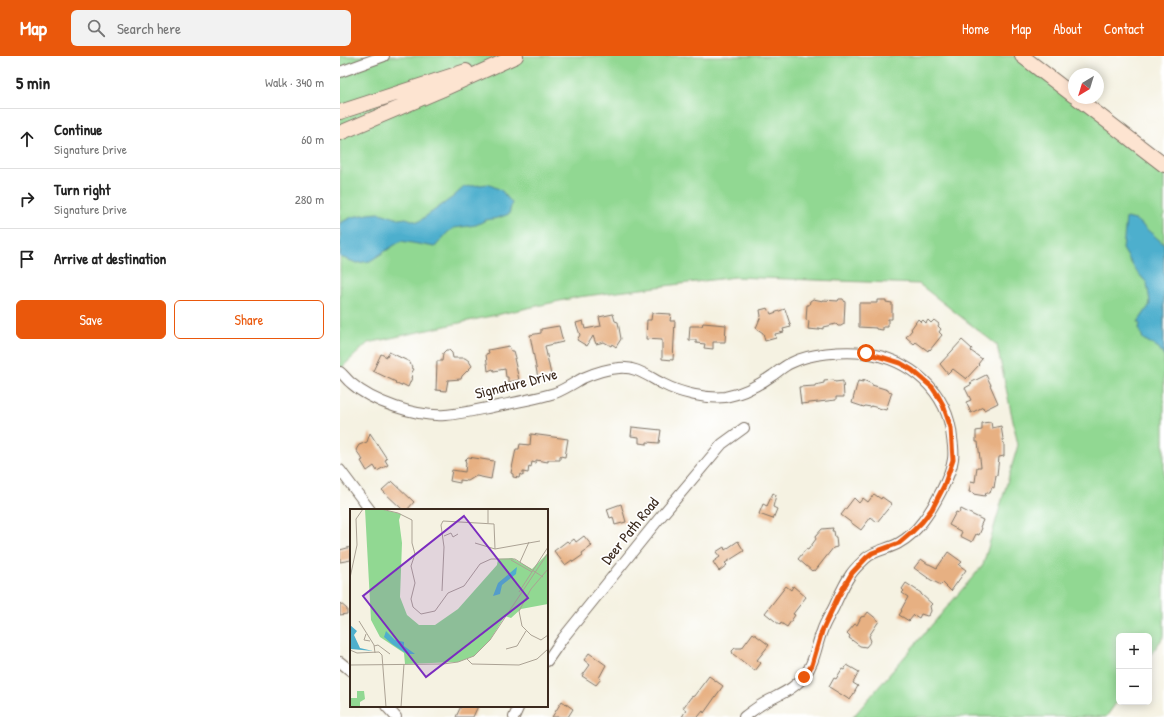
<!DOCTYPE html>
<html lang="en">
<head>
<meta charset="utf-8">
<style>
  :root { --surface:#fff; --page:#f2f2f2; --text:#222; --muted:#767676; --line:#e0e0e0; --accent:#ea580c }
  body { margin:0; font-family:"Patrick Hand",sans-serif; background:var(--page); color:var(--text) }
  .controls { position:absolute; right:12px; bottom:12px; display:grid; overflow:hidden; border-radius:6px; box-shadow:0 2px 10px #0003 }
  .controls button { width:36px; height:36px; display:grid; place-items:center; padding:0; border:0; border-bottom:1px solid var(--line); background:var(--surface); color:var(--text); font:20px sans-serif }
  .compass { position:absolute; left:728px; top:12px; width:36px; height:36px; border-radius:50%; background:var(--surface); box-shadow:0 2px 10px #0003; rotate:218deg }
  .stop { position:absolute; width:12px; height:12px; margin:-9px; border:3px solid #ea580c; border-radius:50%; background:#fff }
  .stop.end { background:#ea580c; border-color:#fff; box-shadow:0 1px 4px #0008 }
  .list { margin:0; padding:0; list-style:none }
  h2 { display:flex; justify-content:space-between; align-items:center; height:52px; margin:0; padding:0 16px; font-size:17px }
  h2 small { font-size:13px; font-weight:400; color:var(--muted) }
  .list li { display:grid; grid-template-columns:26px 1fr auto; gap:12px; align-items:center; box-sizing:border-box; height:60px; padding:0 16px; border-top:1px solid var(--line) }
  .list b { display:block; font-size:15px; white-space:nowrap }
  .list p { margin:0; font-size:13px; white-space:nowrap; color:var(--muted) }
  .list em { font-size:13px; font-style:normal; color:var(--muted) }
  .actions { display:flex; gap:8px; padding:12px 16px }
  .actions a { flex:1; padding:9px 0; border:1px solid var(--accent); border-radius:6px; text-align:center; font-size:14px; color:var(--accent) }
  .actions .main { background:var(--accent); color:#fff }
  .icon { flex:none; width:22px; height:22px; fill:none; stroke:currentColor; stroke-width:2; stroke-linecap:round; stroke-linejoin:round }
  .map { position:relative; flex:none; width:824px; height:661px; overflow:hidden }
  header { display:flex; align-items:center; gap:24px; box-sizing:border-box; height:56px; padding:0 20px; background:var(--accent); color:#fff }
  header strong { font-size:19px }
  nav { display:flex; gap:22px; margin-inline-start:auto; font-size:14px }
  .search { width:280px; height:36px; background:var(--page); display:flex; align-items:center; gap:10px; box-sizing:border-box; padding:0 14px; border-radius:6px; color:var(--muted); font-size:15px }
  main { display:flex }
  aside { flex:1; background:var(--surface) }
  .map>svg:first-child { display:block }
</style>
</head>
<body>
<header>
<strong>Map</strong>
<div class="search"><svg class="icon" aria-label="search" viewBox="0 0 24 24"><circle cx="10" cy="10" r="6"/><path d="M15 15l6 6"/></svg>Search here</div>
<nav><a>Home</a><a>Map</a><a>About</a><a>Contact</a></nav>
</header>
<main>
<aside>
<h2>5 min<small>Walk · 340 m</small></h2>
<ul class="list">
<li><svg class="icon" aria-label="ahead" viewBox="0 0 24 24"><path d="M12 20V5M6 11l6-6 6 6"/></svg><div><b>Continue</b><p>Signature Drive</p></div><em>60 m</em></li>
<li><svg class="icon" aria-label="right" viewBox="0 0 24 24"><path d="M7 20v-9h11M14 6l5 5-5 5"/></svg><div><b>Turn right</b><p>Signature Drive</p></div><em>280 m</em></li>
<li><svg class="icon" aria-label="arrive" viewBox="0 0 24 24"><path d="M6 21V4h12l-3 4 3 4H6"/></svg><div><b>Arrive at destination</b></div></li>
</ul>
<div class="actions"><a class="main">Save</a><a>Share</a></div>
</aside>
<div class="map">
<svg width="824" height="661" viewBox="0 0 824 661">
  <rect width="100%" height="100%" fill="#fff"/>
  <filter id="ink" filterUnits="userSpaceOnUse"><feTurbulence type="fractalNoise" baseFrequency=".025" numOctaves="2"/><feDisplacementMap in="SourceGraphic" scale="8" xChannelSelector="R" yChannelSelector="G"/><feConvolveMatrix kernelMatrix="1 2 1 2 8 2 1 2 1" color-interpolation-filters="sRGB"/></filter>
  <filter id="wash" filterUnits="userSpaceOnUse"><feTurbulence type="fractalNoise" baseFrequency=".012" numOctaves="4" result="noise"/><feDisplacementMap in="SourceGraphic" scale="16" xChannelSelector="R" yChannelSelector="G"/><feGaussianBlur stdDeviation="0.9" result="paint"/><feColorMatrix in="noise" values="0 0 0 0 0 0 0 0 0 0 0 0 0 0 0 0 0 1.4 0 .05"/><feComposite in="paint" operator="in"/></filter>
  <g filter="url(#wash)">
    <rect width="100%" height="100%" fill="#f5f2e2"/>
    <path fill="#91d892" stroke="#668158" d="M0,0H682L824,109V580L809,601V580H779V643L766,661H513L643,509L678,389L657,289L579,228L395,221L238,241L28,287L0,313Z"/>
    <path fill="#4eafcd" stroke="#446c76" d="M148,128L161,134L172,147L169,158L158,162L146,164L136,169L114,172L108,176L95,191L61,185L30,205L17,207L0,201V167L12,161L28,158L40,157L59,163L66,162L78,166L113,141L124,131Z
      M786,162L796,164L824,188V301L819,292L803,283L799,272L800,268L798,266L809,250L810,246L807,227L796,215L783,193Z"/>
    <g id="blocks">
      <path fill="#e7b082" d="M473,243L483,245V244L498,245L499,243H503L505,246L504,268L501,270H498L496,268L483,271V273L479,272V274L468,273L469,265L466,264L467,249H469L470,245Z
        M537,244H546V246L552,247V263H548V271H543V274L536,273V272L519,271V247H537Z
        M428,252L431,258L445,253L451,271L443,273L444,276L435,278L436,282L425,285L423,277L416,272L421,260L420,254Z
        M312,257L331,258L330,265H335L333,304L322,303V284L306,283L307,264H311Z
        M273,258L275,265L278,266L281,283L276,291L272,288L271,290L264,286L256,288L253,280L247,290L237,284L240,279L236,267L243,265L245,273L261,270L259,261Z
        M578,263L581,266L583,264L586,267L588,264L591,267L594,264L599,268L598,270L601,273L599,276L602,279L590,294L589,293L588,295L576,286L574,288L566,281L572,274L571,273Z
        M363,267L386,269L385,286H373V293L364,292L365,288L356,287V284H349L350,270H362Z
        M219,270L223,286L205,290L211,319L198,322L190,279L201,277V273Z
        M622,284L632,293L631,295L642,303L638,308L639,309L626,323L613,313L608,318L600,308Z
        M169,290L171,295H174L176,302H174L179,324L168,326V321H166L165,313L154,315L153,313L148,315L146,298L149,297L148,294Z
        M106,294H109L112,297L113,302H125L129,305L132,310L122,320L121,323L108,324L106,335L96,334L97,305H102L103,297Z
        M49,296L70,306L69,308L73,310L72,312L74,313L71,318L72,319L71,322H72L68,331L62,328L61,330L55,327L56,326L33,315L41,298L47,301Z
        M646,319L651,329H650L658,347L644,354L643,351L631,357L626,346L631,344L625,332L632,328L630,327Z
        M494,324L495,326L503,325L504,341H496V344L461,348L459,331L475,330V329L484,327V325Z
        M523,324L532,328V329L548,334V335L552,336L546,354L531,350V351L525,350L524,351L512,347L518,325L523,326Z
        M651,366L652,372L661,370L664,389V400L659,401L657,419H656L654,432L652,431L650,437H646L645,440L633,438L634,437L629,436L631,425L635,426L637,411H641L638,386H636V375L642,374V367Z
        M292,371L321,374L319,387L307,386V388L299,387V381L291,380Z
        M30,377L47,403L45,404L48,409L37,415L34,410L27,415L21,405L23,404L16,394L19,389L27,386Z
        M191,378L228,383L225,401L220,400V404H208V406L196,404V407L192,406L191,411L189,410L188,417L183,416V420L180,418L179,422L173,421V418L171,417L176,393H179L180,388L190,389Z
        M128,401L154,405L151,423L136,420L128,425L120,424V427L110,425L112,414L125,416L126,407L125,404Z
        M52,425L74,446L67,454H63L42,434Z
        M433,437L436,439L433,451L437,453L433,463L419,458L423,448L427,450Z
        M534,438L541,443L542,441L552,448L537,466L531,461L521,474L501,459L514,442L519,447L523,442L528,446Z
        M281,448L286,466L275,469L273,461L270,462L267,453Z
        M621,453L643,464L640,471L642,472L639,479L636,478L632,486L620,480L622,476L609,469L616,456L619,457Z
        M493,472L492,475H494L495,481H496L497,491L493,492L475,515L473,514L472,515L458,503L466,493L468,494L476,483L475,481L482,473Z
        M244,480L252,490L242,497L243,499L233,506L232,504L225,509L214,495L227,485L229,487L234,483L236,486Z
        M398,485L404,495L385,507L387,509L379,515L373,506L380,501L376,496L384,491L385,494Z
        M11,491V504L0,506V494Z
        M608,496L622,506L619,509L626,514L611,535L603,527L601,529L591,524L574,512L581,503L588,508H589L597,512Z
        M566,527L581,537V538L592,548L590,550L591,555L589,559L587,560L581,558L579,562L574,559L569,565L559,559L562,555L561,554L568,541L562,537L564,535L562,533Z
        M446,530L451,534L453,530L466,541L453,558L455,559L447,571L441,567L440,569L425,557Z
        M0,547L7,553V558L0,559Z
        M528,556L539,565L529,580L531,585L526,591L520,590L509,582L510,580L507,577L515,568L517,569L521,561L525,560Z
        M413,577L429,589L417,604L421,607L415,615L393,598L392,595L395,592H402Z
        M249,597L266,609L259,622L261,623L256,629L242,620L250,609L244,604Z
        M507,609L519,616L513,627L518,630L510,644L489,631L494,622L496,623L502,613L504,614Z
        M369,620L383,630L364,657L363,655L358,661H342L346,654L343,652L351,641L354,640Z
        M222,645L233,653L228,661H212Z
        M121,650H138L133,661H116Z"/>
    </g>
  </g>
  <g filter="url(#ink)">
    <use href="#blocks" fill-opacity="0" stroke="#7c7063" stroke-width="1"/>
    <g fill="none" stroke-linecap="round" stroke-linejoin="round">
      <defs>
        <path id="street" d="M0,16L44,0
          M0,316C4,319 7,324 11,327C32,346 77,361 105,359C120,358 137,354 152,351C173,347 195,343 215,337C225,333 234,327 243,322C254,317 267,313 279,312C296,310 309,321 323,328C340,337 366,343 385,341C402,338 419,329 433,319C439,315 444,310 451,307C469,297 503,295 524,297C570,303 608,335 612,382C613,389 614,397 613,403C611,420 593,452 583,465C577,473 568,482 559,487C549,493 535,494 526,502C521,507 515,512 511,518C504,528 499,540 494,551C490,559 485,566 482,575C476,590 475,606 465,619C455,633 440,638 426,646C418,650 411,656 404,661
          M0,414L30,454
          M207,605L223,582L318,464L382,388L404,372
          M0,606L11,615
          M46,650L56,661
          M174,661L179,650"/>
        <path id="secondary" d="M682,0L734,40
          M737,42L824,109
          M0,56L126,15
          M0,77L101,34L176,0"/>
      </defs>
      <use href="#street" stroke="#7c7063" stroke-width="12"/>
      <use href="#secondary" stroke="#7c7063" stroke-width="16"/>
      <use href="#street" stroke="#fff" stroke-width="10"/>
      <use href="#secondary" stroke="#fde4d1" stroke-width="14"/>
    </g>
  </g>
  <g fill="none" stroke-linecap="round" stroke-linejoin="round" filter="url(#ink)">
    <path stroke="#ea580c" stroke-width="5" d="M464,621L472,609L482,575L498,541L512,517L526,502L532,497L559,487L573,475L582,466L592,453L604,430L613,404L611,372L603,349L598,340L592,331L572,314L560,307L541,301L526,297"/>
  </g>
  <g text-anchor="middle" stroke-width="3.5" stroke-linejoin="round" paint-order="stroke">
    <g font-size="15" fill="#3b2a1e" stroke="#fff">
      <text transform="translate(176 328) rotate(-14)" y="5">Signature Drive</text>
      <text transform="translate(290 475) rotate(-51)" y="5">Deer Path Road</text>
    </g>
  </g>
  <g transform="translate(10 453)">
    <rect width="198" height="198" fill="#f5f2e2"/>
    <path d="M15,0H31L51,5L49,11L52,34L50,88L57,106L69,116H85L108,100L147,56L148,50L162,49L182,60L198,44V95L171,100L161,109L155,107L140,131L124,147L108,153L55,155L54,144L30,128L21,111ZM7,182H14L15,190L10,193V198H0V189H7Z" fill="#91d892"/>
    <path d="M167,58L166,65L152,76L150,85L143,87L148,74ZM0,116L7,122L4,126L10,139L23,142L1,140ZM36,122L45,131L54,133V137L65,145H57L42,135L34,128Z" fill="#4eafcd"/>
    <path fill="none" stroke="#aba294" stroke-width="1" d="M31,0L48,4L62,11V34L65,45L61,57L65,74L61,90L63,98L71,105L85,102L98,84L114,77L130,55L141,50H165L193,68M138,14V0M94,27L101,24L103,28L108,25M125,34L145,40L190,32M161,51L182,63M170,53L179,33M198,60L181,80L169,102L172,117L181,126L191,131L198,126M0,69L7,36L6,10L13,0M92,82L94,38L91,16L93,12L144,15L145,40M169,83L198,38M9,112L24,136L25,144M16,125L14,131L20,132M24,137L28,136L40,145M156,140L167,137L176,122M0,141L7,144L29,143L32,146L36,198M117,150L122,155L169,156L187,150L198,140M0,156L93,155L108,153L124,147L140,131L198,44M51,198L54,155"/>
    <path fill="#7b2cbf" fill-opacity="0.15" stroke="#7b2cbf" stroke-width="2" d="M114,7L178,89L76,168L13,87Z"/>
    <rect width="198" height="198" fill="none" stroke="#3b2a1e" stroke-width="2"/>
  </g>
</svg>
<div class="controls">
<button>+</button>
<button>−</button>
</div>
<svg class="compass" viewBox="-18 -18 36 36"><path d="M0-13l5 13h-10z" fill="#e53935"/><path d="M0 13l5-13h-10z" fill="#767676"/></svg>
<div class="stop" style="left:526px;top:297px"></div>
<div class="stop end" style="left:464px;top:621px"></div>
</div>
</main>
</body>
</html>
